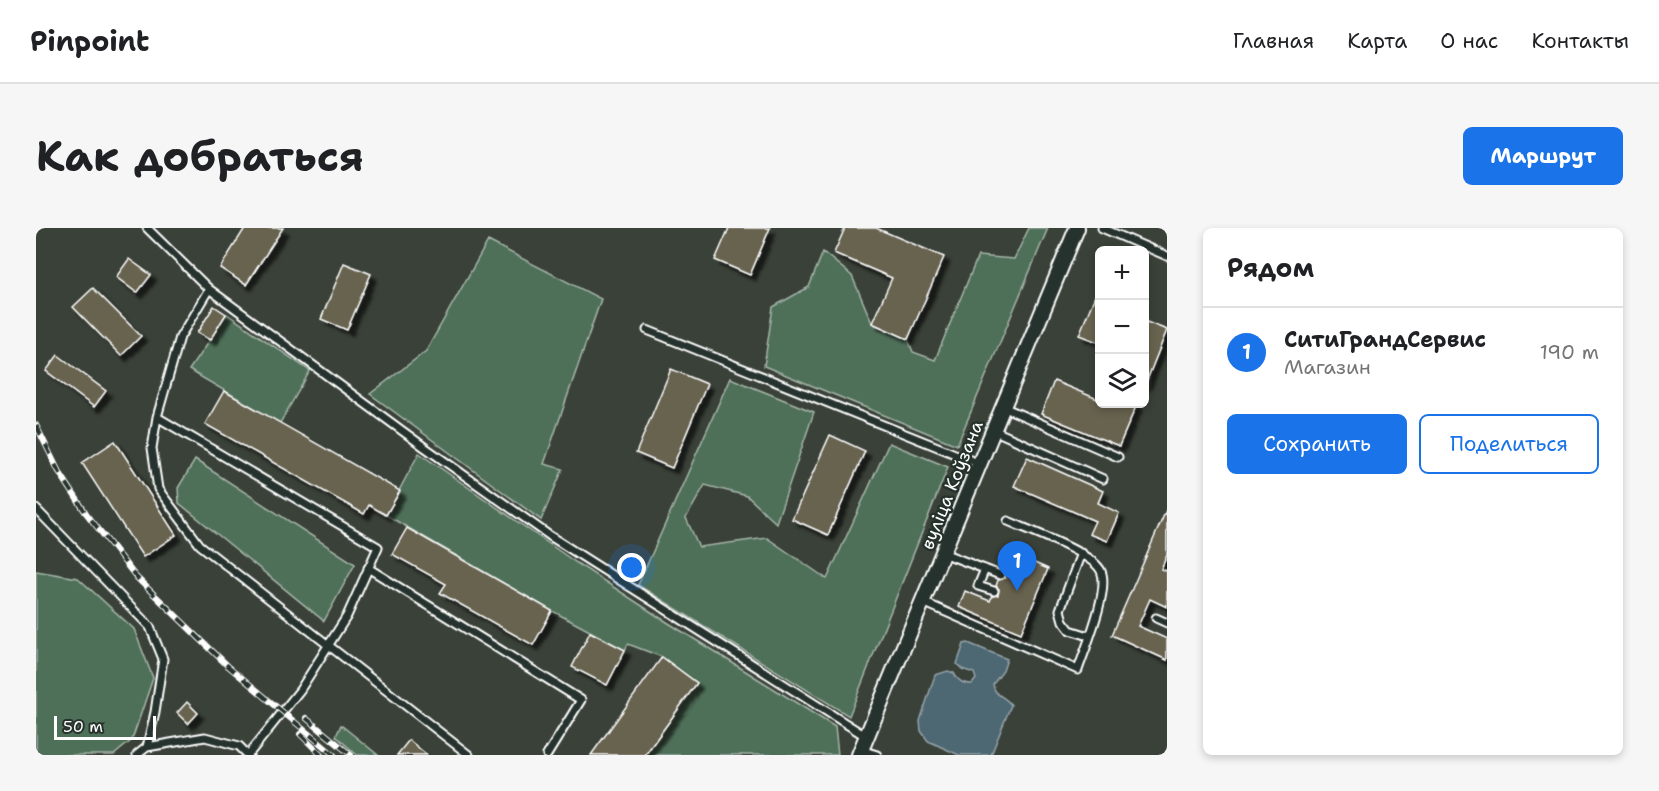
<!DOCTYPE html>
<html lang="ru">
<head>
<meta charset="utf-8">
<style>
  :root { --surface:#fff; --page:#f6f6f6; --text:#202124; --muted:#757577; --line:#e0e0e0; --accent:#1a73e8 }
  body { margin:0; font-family:"Shantell Sans",sans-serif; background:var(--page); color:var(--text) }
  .controls { position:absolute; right:18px; top:18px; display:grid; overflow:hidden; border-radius:9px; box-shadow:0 3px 9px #0003 }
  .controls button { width:54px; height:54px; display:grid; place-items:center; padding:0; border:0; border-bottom:2px solid var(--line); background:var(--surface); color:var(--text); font:30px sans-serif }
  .scale { position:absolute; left:18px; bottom:15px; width:102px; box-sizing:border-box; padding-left:6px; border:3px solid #fff; border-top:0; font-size:16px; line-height:21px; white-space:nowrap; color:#fff; -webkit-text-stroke:4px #26332d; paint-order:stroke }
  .you { position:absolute; left:596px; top:340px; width:21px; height:21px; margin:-15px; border:4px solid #fff; border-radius:50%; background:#1a73e8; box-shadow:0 0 0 9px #1a73e833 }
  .badge { display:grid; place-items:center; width:39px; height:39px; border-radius:50%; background:var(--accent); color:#fff; font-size:20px; font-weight:700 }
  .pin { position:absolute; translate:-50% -50px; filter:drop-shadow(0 2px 3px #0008) }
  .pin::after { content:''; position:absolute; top:32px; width:21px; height:18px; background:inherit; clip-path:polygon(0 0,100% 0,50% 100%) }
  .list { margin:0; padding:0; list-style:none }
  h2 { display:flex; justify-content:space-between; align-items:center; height:78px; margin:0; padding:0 24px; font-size:26px }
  h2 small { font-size:20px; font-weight:400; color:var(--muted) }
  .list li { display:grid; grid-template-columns:39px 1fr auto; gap:18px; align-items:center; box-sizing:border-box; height:90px; padding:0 24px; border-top:2px solid var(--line) }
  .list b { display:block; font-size:22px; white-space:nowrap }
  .list p { margin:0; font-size:20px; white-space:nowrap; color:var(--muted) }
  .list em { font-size:20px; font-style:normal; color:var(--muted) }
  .actions { display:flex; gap:12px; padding:18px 24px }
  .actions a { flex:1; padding:14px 0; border:2px solid var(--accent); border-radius:9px; text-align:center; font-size:21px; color:var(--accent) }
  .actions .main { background:var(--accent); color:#fff }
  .icon { flex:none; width:33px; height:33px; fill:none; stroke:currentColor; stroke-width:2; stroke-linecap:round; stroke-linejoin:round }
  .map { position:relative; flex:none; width:1131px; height:527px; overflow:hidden; border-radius:9px }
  header { display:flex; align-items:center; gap:36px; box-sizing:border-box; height:84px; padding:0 30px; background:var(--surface); border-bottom:2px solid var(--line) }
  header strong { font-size:28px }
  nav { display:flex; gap:33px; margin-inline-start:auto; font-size:21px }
  .intro { display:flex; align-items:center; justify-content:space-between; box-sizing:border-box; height:144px; padding:0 36px }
  h1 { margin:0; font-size:42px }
  .button { padding:15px 27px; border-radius:9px; background:var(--accent); color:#fff; font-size:21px; font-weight:700 }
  main { display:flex; gap:36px; padding:0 36px }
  aside { flex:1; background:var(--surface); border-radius:9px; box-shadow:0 3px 9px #0003 }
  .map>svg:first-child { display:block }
</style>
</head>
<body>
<header>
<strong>Pinpoint</strong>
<nav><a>Главная</a><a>Карта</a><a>О нас</a><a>Контакты</a></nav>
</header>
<div class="intro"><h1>Как добраться</h1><a class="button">Маршрут</a></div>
<main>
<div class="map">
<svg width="1131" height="527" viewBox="0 0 1131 527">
  <defs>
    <filter id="shadow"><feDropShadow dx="5.5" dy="5.5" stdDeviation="1.5" flood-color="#0009"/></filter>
  </defs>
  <rect width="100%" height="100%" fill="#3a4138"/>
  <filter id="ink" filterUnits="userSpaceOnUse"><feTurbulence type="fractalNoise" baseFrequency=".0167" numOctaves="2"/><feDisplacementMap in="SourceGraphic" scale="12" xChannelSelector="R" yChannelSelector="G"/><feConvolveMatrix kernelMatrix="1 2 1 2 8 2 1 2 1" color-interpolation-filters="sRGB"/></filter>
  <g filter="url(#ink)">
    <path fill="#4f6f59" stroke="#a7b7ac" stroke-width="1.5" d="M993,0H1012L921,217L728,138L737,79L773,59L787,24L816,48L836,95L872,111L877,124L899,132L942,28L978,31Z
      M452,13L565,71L508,236L527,241L505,292L334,166L390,123Z
      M191,86L274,143L244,195L153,142Z
      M694,150L778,184L740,295L711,268L669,257L650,290L663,319L731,310L791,351L853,215L912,239L813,488L602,357Z
      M383,225L539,334L623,389L799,499L802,527H609L661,455L626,429L592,416L589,422L509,379L350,287Z
      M159,232L319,336L288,393L143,275L142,260Z
      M0,343L42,350L98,401L117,450L96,512L78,527H0Z
      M305,497L342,527H321L300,508Z"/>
    <path fill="#4e6873" stroke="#95a4ab" stroke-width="1.5" d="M932,415L971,431L967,443L957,456C958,468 969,468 975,477L955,527H923L892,513L885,503L884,493L899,447L912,443L918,445C922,453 927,456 936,456L940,451L938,445L926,441L921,436L928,416Z"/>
    <path fill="#676350" stroke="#fff" stroke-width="1.5" filter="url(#shadow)" d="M209,0H247L210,57L184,40Z
      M693,0H734L714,47L679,32Z
      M809,0H840L908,29L872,111L836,95L856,50L798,25Z
      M93,31L115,47L101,65L80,49Z
      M308,35L335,46L311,102L285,91Z
      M1063,58H1064V115L1043,107Z
      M57,60L105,108L85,128L37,79Z
      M178,78L190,86L174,112L161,105Z
      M1108,93L1131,102L1109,157L1108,156Z
      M22,127L70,163L58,179L10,143Z
      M635,141L671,156L636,240L600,225Z
      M1018,153L1064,172V176H1101L1083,218L1005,186Z
      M188,163L364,263L350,287L333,277L328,286L169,196Z
      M794,207L829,223L792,307L756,291Z
      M79,213L140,307L107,329L46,235Z
      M991,229L1067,263L1062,275L1083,285L1071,313L1053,306L1059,293L978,258Z
      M1131,280V327L1125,341L1131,343V379L1114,371L1102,398L1131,411V432L1076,407Z
      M371,300L516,383L497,417L404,365L410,356L356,326Z
      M974,324L1012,341L985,405L923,379L929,363L954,373L956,368L962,367L963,361L960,358L962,352L969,350V346L967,342Z
      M554,404L589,422L571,457L536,439Z
      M626,429L661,455L609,527H555Z
      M151,474L162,485L152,496L141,485Z
      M373,512L391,527H361Z"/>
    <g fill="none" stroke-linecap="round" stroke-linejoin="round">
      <defs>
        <path id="lane" d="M111,0L173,61L387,218L514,308L831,509
          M1066,0L1131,28
          M173,61L144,109L121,189L342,319L311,388L264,462L212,527
          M611,102L944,236
          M967,179L1082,229
          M121,189L116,220L122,261L164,317L433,527
          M957,202L1067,251
          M0,281L114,399L127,431L119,484L111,519
          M907,325L964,347
          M1045,325L1024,382L1027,393L1034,402L1053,408
          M332,340L545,472L511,527
          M949,341L942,358L958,363
          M887,374L1042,442C1049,421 1074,362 1065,343C1057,325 992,302 972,293
          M1120,390L1131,395
          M825,522L841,527
          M101,527L111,519L169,509L203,518L212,527"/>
        <path id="street" d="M823,527L1041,0"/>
      </defs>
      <use href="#lane" stroke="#fff" stroke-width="11"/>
      <use href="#street" stroke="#fff" stroke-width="18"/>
      <use href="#lane" stroke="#26332d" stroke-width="7"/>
      <use href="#street" stroke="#26332d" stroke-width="14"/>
      <defs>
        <path id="rail" d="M0,197L22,242L50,285L100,349L192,438L298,527
          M270,490L315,527
          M264,506L285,527"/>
      </defs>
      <use href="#rail" stroke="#fff" stroke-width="6"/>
      <use href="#rail" stroke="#26332d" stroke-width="4" stroke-dasharray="11" stroke-linecap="butt"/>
    </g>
  </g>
  <g text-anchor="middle" stroke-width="5" stroke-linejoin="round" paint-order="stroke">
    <g font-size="18" fill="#fff" stroke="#26332d">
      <text transform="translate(916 257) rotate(-68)" y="6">вуліца Коўзана</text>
    </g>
  </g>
</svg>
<div class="controls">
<button>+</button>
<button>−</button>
<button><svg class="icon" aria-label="layers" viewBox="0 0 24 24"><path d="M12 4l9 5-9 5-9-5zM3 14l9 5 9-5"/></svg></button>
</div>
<div class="scale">50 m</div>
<div class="you"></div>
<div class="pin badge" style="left:981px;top:363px">1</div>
</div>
<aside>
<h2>Рядом<small></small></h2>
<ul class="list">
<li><span class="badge">1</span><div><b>СитиГрандСервис</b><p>Магазин</p></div><em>190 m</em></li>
</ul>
<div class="actions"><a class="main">Сохранить</a><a>Поделиться</a></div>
</aside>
</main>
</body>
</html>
